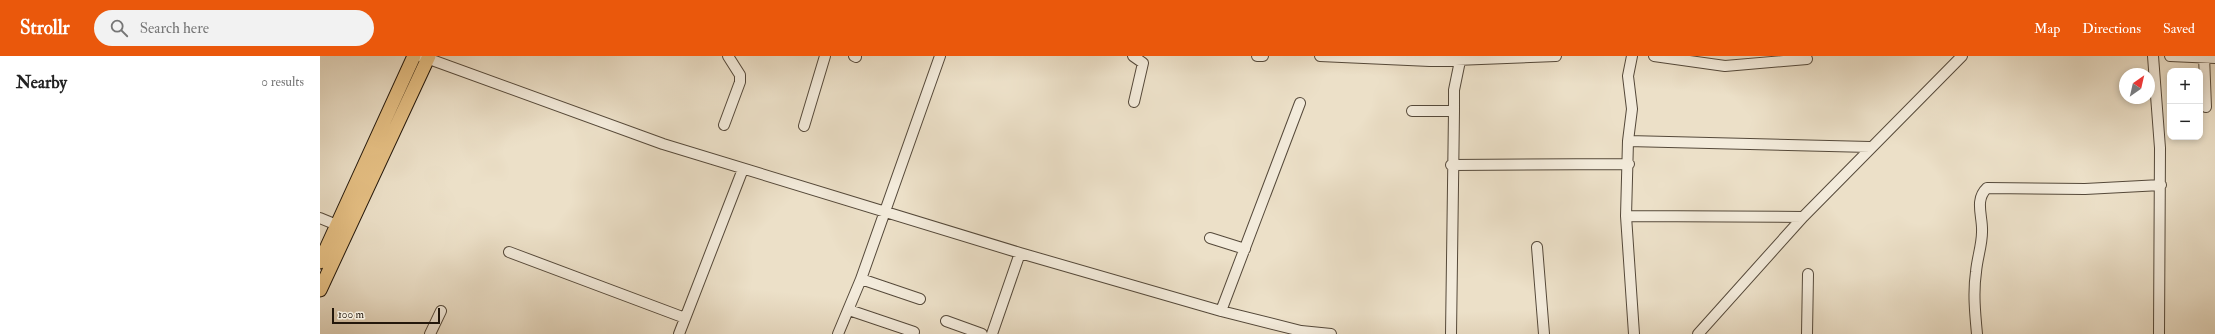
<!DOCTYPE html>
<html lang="en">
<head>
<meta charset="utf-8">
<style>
  :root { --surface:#fff; --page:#f2f2f2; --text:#222; --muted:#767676; --line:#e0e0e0; --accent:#ea580c }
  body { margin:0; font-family:"IM FELL Double Pica",serif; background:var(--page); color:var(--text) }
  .controls { position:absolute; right:12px; top:12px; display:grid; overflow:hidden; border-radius:8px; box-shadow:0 2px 6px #0003 }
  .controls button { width:36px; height:36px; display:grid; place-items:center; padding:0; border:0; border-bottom:1px solid var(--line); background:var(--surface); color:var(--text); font:20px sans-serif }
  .compass { position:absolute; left:1799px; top:12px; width:36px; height:36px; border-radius:50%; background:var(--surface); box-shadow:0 2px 6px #0003; rotate:34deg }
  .scale { position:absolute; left:12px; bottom:10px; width:108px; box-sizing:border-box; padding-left:4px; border:2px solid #23170b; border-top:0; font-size:11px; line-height:14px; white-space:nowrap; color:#23170b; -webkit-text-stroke:3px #f3ebdb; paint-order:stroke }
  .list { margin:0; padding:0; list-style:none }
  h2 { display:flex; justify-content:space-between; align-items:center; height:52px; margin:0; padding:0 16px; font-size:17px }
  h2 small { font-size:13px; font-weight:400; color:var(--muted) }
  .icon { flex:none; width:22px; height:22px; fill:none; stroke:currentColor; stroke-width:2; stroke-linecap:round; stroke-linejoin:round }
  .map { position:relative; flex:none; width:1895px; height:278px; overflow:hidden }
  header { display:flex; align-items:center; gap:24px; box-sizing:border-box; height:56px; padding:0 20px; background:var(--accent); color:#fff }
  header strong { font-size:19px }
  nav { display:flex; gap:22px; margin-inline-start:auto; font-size:14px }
  .search { width:280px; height:36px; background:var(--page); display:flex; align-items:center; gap:10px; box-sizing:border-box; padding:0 14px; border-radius:22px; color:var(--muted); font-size:15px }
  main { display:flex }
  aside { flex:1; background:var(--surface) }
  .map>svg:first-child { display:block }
</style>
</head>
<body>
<header>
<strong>Strollr</strong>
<div class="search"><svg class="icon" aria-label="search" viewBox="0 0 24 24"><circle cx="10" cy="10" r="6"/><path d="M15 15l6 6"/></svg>Search here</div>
<nav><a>Map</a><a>Directions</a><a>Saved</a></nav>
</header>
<main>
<aside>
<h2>Nearby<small>0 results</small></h2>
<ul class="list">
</ul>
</aside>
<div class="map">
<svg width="1895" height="278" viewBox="0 0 1895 278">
  <rect width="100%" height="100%" fill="#ece0c8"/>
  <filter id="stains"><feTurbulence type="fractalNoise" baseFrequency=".005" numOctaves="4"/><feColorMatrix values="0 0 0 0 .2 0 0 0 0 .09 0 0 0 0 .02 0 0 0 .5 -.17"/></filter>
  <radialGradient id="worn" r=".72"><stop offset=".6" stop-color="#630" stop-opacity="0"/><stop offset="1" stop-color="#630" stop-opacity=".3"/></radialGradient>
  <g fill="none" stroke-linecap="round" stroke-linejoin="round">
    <defs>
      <path id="minor" d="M101,0L343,88L700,197L901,255L981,275L1011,278
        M534,0L536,1
        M813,0L823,7L814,46
        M937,0H943
        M1000,0L1110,5L1236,0
        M1312,0L1308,20L1312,53L1308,85L1306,160L1314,278
        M1334,0L1405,10L1487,3
        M1833,0L1840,92L1839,278
        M1850,0L1895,2
        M1884,0L1886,51
        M1092,55H1134
        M404,69L420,26V19L408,0
        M484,70L505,0
        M1308,85L1550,91
        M1131,109L1309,108
        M1306,160L1483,161
        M0,162L17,169
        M890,182L925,193
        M1217,191L1224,278
        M189,196L365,262
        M541,223L600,243
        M529,254L594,276
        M901,255L980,47
        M626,265L662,278
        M110,278L121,255
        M359,278L423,113
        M518,278L541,223L620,0
        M672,278L700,197
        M1131,278L1134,55V34L1141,0
        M1378,278L1483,161L1642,0
        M1487,278L1488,218
        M1657,278C1655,257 1653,236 1656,216C1657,203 1662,189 1662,176C1663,161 1654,144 1667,132L1765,133L1841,129"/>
      <path id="major" d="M0,206L94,0
        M0,234L109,0"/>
    </defs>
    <use href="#minor" stroke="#55493a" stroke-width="12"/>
    <use href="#major" stroke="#23170b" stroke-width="15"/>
    <use href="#minor" stroke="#f3ebdb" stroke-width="10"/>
    <use href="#major" stroke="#e6c084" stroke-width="13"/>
  </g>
  <rect width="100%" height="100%" filter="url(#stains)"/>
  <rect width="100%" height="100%" fill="url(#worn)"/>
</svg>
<div class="controls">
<button>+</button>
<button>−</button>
</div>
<svg class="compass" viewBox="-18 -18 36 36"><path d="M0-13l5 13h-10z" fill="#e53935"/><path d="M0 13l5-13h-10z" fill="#767676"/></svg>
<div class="scale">100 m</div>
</div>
</main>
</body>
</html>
